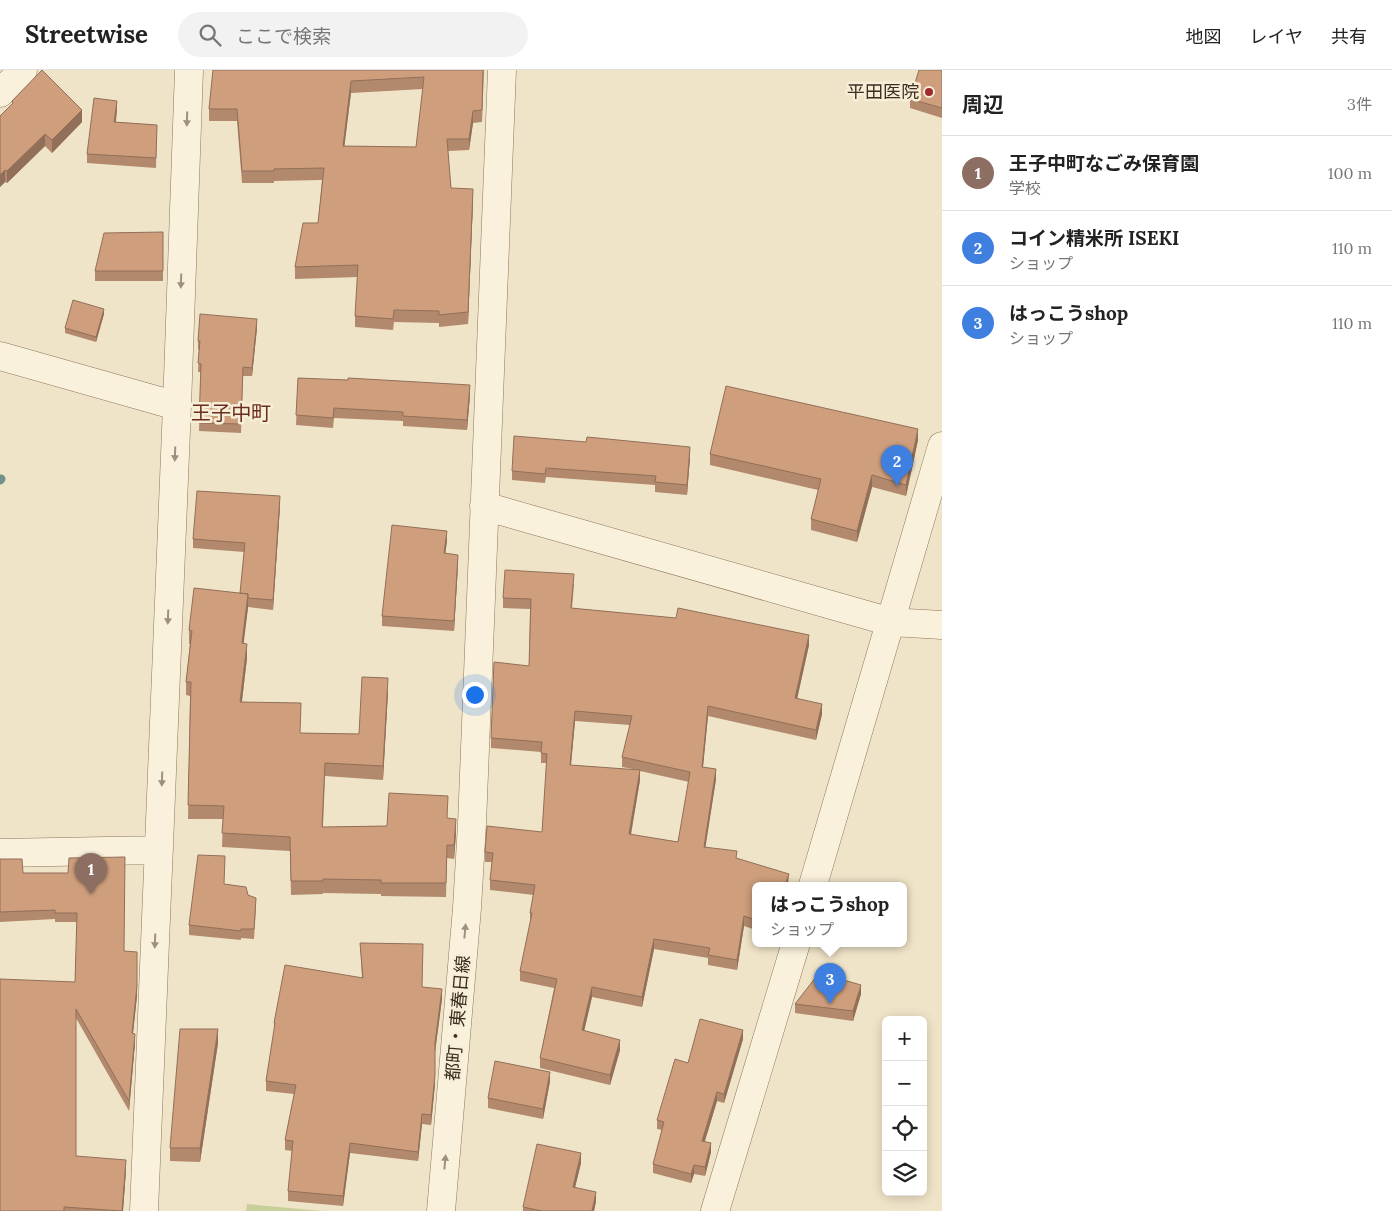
<!DOCTYPE html>
<html lang="ja">
<head>
<meta charset="utf-8">
<style>
  :root { --surface:#fff; --page:#f2f2f2; --text:#222; --muted:#767676; --line:#e0e0e0; --accent:#0b8043 }
  body { margin:0; font-family:Lora,"Noto Sans JP",serif; background:var(--page); color:var(--text) }
  .controls { position:absolute; right:15px; bottom:15px; display:grid; overflow:hidden; border-radius:8px; box-shadow:0 2px 12px #0003 }
  .controls button { width:45px; height:45px; display:grid; place-items:center; padding:0; border:0; border-bottom:1px solid var(--line); background:var(--surface); color:var(--text); font:25px sans-serif }
  .you { position:absolute; left:474px; top:624px; width:18px; height:18px; margin:-12px; border:4px solid #fff; border-radius:50%; background:#1a73e8; box-shadow:0 0 0 8px #1a73e833 }
  .badge { display:grid; place-items:center; width:32px; height:32px; border-radius:50%; background:var(--accent); color:#fff; font-size:16px; font-weight:700 }
  .pin { position:absolute; translate:-50% -41px; filter:drop-shadow(0 1px 2px #0008) }
  .pin::after { content:''; position:absolute; top:26px; width:18px; height:15px; background:inherit; clip-path:polygon(0 0,100% 0,50% 100%) }
  .popup { position:absolute; left:752px; top:812px; width:155px; height:65px; box-sizing:border-box; display:grid; place-content:center; border-radius:8px; background:var(--surface); filter:drop-shadow(0 1px 4px #0005); font-size:16px; white-space:nowrap; color:var(--muted) }
  .popup b { font-size:19px; color:var(--text) }
  .popup::after { content:''; position:absolute; left:50%; top:100%; margin-left:-10px; border:10px solid transparent; border-top-color:var(--surface) }
  .list { margin:0; padding:0; list-style:none }
  h2 { display:flex; justify-content:space-between; align-items:center; height:65px; margin:0; padding:0 20px; font-size:21px }
  h2 small { font-size:16px; font-weight:400; color:var(--muted) }
  .list li { display:grid; grid-template-columns:32px 1fr auto; gap:15px; align-items:center; box-sizing:border-box; height:75px; padding:0 20px; border-top:1px solid var(--line) }
  .list b { display:block; font-size:19px; white-space:nowrap }
  .list p { margin:0; font-size:16px; white-space:nowrap; color:var(--muted) }
  .list em { font-size:16px; font-style:normal; color:var(--muted) }
  .icon { flex:none; width:28px; height:28px; fill:none; stroke:currentColor; stroke-width:2; stroke-linecap:round; stroke-linejoin:round }
  .map { position:relative; flex:none; width:942px; height:1141px; overflow:hidden }
  header { display:flex; align-items:center; gap:30px; box-sizing:border-box; height:70px; padding:0 25px; background:var(--surface); border-bottom:1px solid var(--line) }
  header strong { font-size:24px }
  nav { display:flex; gap:28px; margin-inline-start:auto; font-size:18px }
  .search { width:350px; height:45px; background:var(--page); display:flex; align-items:center; gap:12px; box-sizing:border-box; padding:0 18px; border-radius:28px; color:var(--muted); font-size:19px }
  main { display:flex }
  aside { flex:1; background:var(--surface) }
  .map>svg:first-child { display:block }
</style>
</head>
<body>
<header>
<strong>Streetwise</strong>
<div class="search"><svg class="icon" aria-label="search" viewBox="0 0 24 24"><circle cx="10" cy="10" r="6"/><path d="M15 15l6 6"/></svg>ここで検索</div>
<nav><a>地図</a><a>レイヤ</a><a>共有</a></nav>
</header>
<main>
<div class="map">
<svg width="942" height="1141" viewBox="0 0 942 1141">
  <rect width="100%" height="100%" fill="#f0e4c8"/>
  <path fill="#c9cf9b" d="M247,1134L323,1141H246Z"/>
  <g fill="none" stroke-linecap="round" stroke-linejoin="round">
    <path stroke="#6f938a" stroke-width="9" d="M0,410L1,409"/>
    <defs>
      <path id="minor" d="M0,23L23,0
        M0,286L177,336
        M484,436L891,552L942,555
        M0,783L159,780
        M813,815L942,376
        M144,1141L177,336L189,0
        M441,1141L467,838L472,754L502,0
        M715,1141L796,873"/>
    </defs>
    <use href="#minor" stroke="#8d765c" stroke-width="29"/>
    <use href="#minor" stroke="#faf1dc" stroke-width="28"/>
  </g>
  <path fill="#b2896c" fill-rule="evenodd" d="M213,0H484L482,52L473,53L469,80L448,81L451,118L473,131L468,254L439,257V253L394,252L393,260L355,257V246L358,207L295,209V197L318,153L322,110L274,111V113H242L237,51H209V39ZM423,19L416,77L344,76L351,23Z
    M942,0V48L910,38V29Z
    M12,31L82,52L52,83L45,76L7,113L5,112L0,117V46L12,34Z
    M117,40L116,52L157,55L156,98L87,93V84Z
    M163,162V211H95V201Z
    M104,244L96,272L65,263V258Z
    M257,258L252,306H243L241,363L199,361L201,302H198L199,280L198,279V271Z
    M298,308L470,325L467,360L403,356V351L334,348L333,358L296,355Z
    M918,370L906,426L872,417L857,472L811,460V449L818,420L710,395V384Z
    M690,387L687,425L655,422V415L546,407L545,413L512,410V401Z
    M280,436L273,540L248,537L243,573L247,588L242,632L300,663L359,664L388,622L383,710L325,706L323,757L387,756L448,748L456,763L454,789L447,788L446,827L381,826V824L323,823V824L291,825L290,781L222,777L223,749H188L190,626L186,625V612L190,574H189V560L240,523L244,482L193,478V469Z
    M447,471L445,484L458,495L454,561L382,556V546Z
    M574,514L572,538L809,575L797,629L822,644L816,670L708,646L703,697L716,709L705,777L737,789L789,814L788,815H756V860L744,856L737,900L708,895V888L654,879L642,937L592,927L584,961L620,980L610,1015L540,998V988L554,918L520,911V901L530,853V843L534,825L490,820V810L492,792H485V782L542,762L547,693H541V682L491,678V668L529,596L530,539L503,538V528ZM575,651L630,655L622,687V697L638,700L571,695ZM640,701L689,712L678,772L631,765L640,710Z
    M0,789L23,803H68L124,881L137,926L133,963L135,973L129,1041L76,948V1086L126,1100L123,1141H0L75,912L77,852H55V849L0,852Z
    M224,814L248,825L256,837L254,869L241,868V870L189,865V855Z
    M360,873L422,917L442,929L435,982V1014L431,1055L422,1054L418,1091L350,1083L343,1136L288,1131V1121L292,1081L285,1080V1070L294,1024L266,1021V1011L274,963V953L362,908Z
    M861,924L853,951L795,943V934Z
    M743,969L724,1033L717,1031L705,1071L711,1082L705,1106L694,1104L691,1113L653,1103V1094L662,1060L657,1059V1050L688,993Z
    M218,973L200,1092L170,1091V1078Z
    M550,1011L543,1049L488,1038V1028Z
    M581,1093L575,1117L596,1131L594,1141H523V1137Z"/>
  <path fill="#916f58" d="M351,11V23L343,88V76Z
    M117,31V40L114,62V52Z
    M82,40V52L52,83V70Z
    M473,41V53L469,80V69Z
    M45,64V76L7,113V101Z
    M5,100V112L0,117V105Z
    M473,119V131L468,254V242Z
    M104,239V244L96,272V267Z
    M257,249V258L252,306V298Z
    M470,315V325L467,360V350Z
    M918,359V370L906,426V415Z
    M690,377V387L687,425V415Z
    M872,405V417L857,472V461Z
    M280,426V436L273,540V530Z
    M447,461V471L444,493V483Z
    M458,485V495L454,561V551Z
    M248,524V538L242,587V573Z
    M809,565V575L795,638V628Z
    M247,574V588L240,646V632Z
    M388,608V622L383,710V696Z
    M822,634V644L816,670V660Z
    M708,636V646L702,707V697Z
    M575,641V651L570,705V695Z
    M716,699V709L704,787V777Z
    M640,700V710L629,774V764Z
    M456,749V763L454,789V775Z
    M789,804L788,815H785Z
    M744,846V856L737,900V890Z
    M654,869V879L642,937V927Z
    M137,882V926L132,972V963Z
    M861,915V924L853,951V941Z
    M592,917V927L582,970V960Z
    M442,919V929L435,982V973Z
    M218,959V973L200,1092V1078Z
    M743,960V969L724,1033V1024Z
    M135,964V973L129,1041V1031Z
    M620,970V980L610,1015V1005Z
    M550,1002V1011L543,1049V1039Z
    M435,1005V1014L431,1055V1045Z
    M717,1022V1031L702,1080V1071Z
    M422,1044V1054L418,1091V1082Z
    M350,1073V1083L343,1136V1126Z
    M711,1073V1082L705,1106V1097Z
    M581,1083V1093L573,1126V1117Z
    M126,1090V1100L123,1141H122Z
    M694,1095V1104L691,1113V1104Z
    M596,1122V1131L594,1141H592Z"/>
  <path fill="#cf9f7d" stroke="#916f58" fill-rule="evenodd" d="M42,0L82,40L52,70L45,64L7,101L5,100L0,105V46L13,33L12,31Z
    M213,0H483L482,40L473,41L469,69H447L451,118L473,119L468,242L439,245V241L394,240L393,249L355,246L358,195L295,197L303,153H318L324,98L274,99V101H242L237,39H209ZM424,7L416,77L343,76L351,11Z
    M919,0H942V38L910,29Z
    M94,28L117,31L114,52L157,55L156,88L87,84Z
    M163,162V201H95L104,163Z
    M73,230L104,239L96,267L65,258Z
    M200,244L257,249L252,298L243,297L241,354L199,353L201,294L198,293L200,271H198Z
    M298,308L348,310V308L470,315L467,350L403,346V342L334,338L333,348L296,345Z
    M726,316L918,359L906,415L872,405L857,461L811,449L821,409L710,384Z
    M514,366L586,372L587,367L690,377L687,415L655,412L656,406L546,398L545,404L512,401Z
    M197,421L280,426L273,530L248,528V524L240,523L245,473L193,469Z
    M392,455L447,461L444,483L458,485L454,551L382,546Z
    M505,500L574,504L571,538L676,548L678,538L809,565L795,628L822,634L816,660L708,636L702,697L716,699L704,777L737,781L736,788L789,804L785,815H756V850L744,846L737,890L708,885L710,878L654,869L642,927L592,917L582,960L620,970L610,1005L540,988L557,909L520,901L532,843H530L535,815L490,810L493,783L485,782L487,756L542,762L547,684L541,683L542,672L491,668L494,592L529,596L531,529L503,528ZM575,641L632,646L622,687L690,702L678,772L629,764L640,700L570,695Z
    M194,518L248,524L242,573L247,574L240,632L301,633L300,663L359,664L362,607L388,608L383,696L325,693L322,757L387,756L389,723L448,726L447,748L456,749L454,775H447L446,813H381V810L323,809V811H291L290,767L222,763L224,736L188,735L191,612H186L192,561L189,560Z
    M198,785L225,786L224,814L246,817L248,825L256,828L254,859H241V861L189,855Z
    M125,787L124,881L137,882V916L132,963L135,964L129,1031L76,939V1086L126,1090L122,1141L64,1137V1141H0V909L75,912L77,843H55V840L0,842V789H22L23,803H68L69,788Z
    M360,873L423,874L422,917L442,919L435,973V1005L431,1045L422,1044L418,1082L350,1073L343,1126L288,1121L293,1071L285,1070L296,1015L266,1011L275,953H274L285,895L363,908Z
    M819,903L861,915L853,941L795,934Z
    M700,949L743,960L724,1024L717,1022L702,1071L711,1073L705,1097L694,1095L691,1104L653,1094L664,1052L657,1050L675,989L688,993Z
    M180,959H218L200,1078H170Z
    M495,991L550,1002L543,1039L488,1028Z
    M537,1074L581,1083L573,1117L596,1122L592,1141H542L523,1137Z"/>
  <defs><path id="oneway-solid" d="M-6-.8H1V-3.2L6.5 0L1 3.2V.8H-6Z" transform="scale(1.25)"/></defs>
  <g fill="#9c907e">
    <use href="#oneway-solid" transform="translate(187 49) rotate(92)"/>
    <use href="#oneway-solid" transform="translate(181 211) rotate(92)"/>
    <use href="#oneway-solid" transform="translate(175 384) rotate(92)"/>
    <use href="#oneway-solid" transform="translate(168 547) rotate(92)"/>
    <use href="#oneway-solid" transform="translate(162 709) rotate(92)"/>
    <use href="#oneway-solid" transform="translate(465 861) rotate(-85)"/>
    <use href="#oneway-solid" transform="translate(155 871) rotate(92)"/>
    <use href="#oneway-solid" transform="translate(445 1092) rotate(-85)"/>
  </g>
  <circle fill="#9e2a2b" stroke="#f7eed8" stroke-width="2" cx="929" cy="22" r="5"/>
  <g text-anchor="middle" stroke-width="5" stroke-linejoin="round" paint-order="stroke">
    <g font-size="18" fill="#3d2e20" stroke="#f7eed8" text-anchor="end">
      <text x="919" y="28">平田医院</text>
    </g>
    <g font-size="18" fill="#3d2e20" stroke="#f7eed8">
      <text transform="translate(458 948) rotate(-85)" y="6">都町・東春日線</text>
    </g>
    <g font-size="20" fill="#6b2e1e" stroke="#f7eed8">
      <text x="231" y="350">王子中町</text>
    </g>
  </g>
</svg>
<div class="controls">
<button>+</button>
<button>−</button>
<button><svg class="icon" aria-label="locate" viewBox="0 0 24 24"><circle cx="12" cy="12" r="6"/><path d="M12 2v4M12 18v4M2 12h4M18 12h4"/></svg></button>
<button><svg class="icon" aria-label="layers" viewBox="0 0 24 24"><path d="M12 4l9 5-9 5-9-5zM3 14l9 5 9-5"/></svg></button>
</div>
<div class="you"></div>
<div class="pin badge" style="left:91px;top:824px;background:#8d6e63">1</div>
<div class="pin badge" style="left:897px;top:416px;background:#3f7fe0">2</div>
<div class="pin badge" style="left:830px;top:934px;background:#3f7fe0">3</div>
<div class="popup"><b>はっこうshop</b>ショップ</div>
</div>
<aside>
<h2>周辺<small>3件</small></h2>
<ul class="list">
<li><span class="badge" style="background:#8d6e63">1</span><div><b>王子中町なごみ保育園</b><p>学校</p></div><em>100 m</em></li>
<li><span class="badge" style="background:#3f7fe0">2</span><div><b>コイン精米所 ISEKI</b><p>ショップ</p></div><em>110 m</em></li>
<li><span class="badge" style="background:#3f7fe0">3</span><div><b>はっこうshop</b><p>ショップ</p></div><em>110 m</em></li>
</ul>
</aside>
</main>
</body>
</html>
